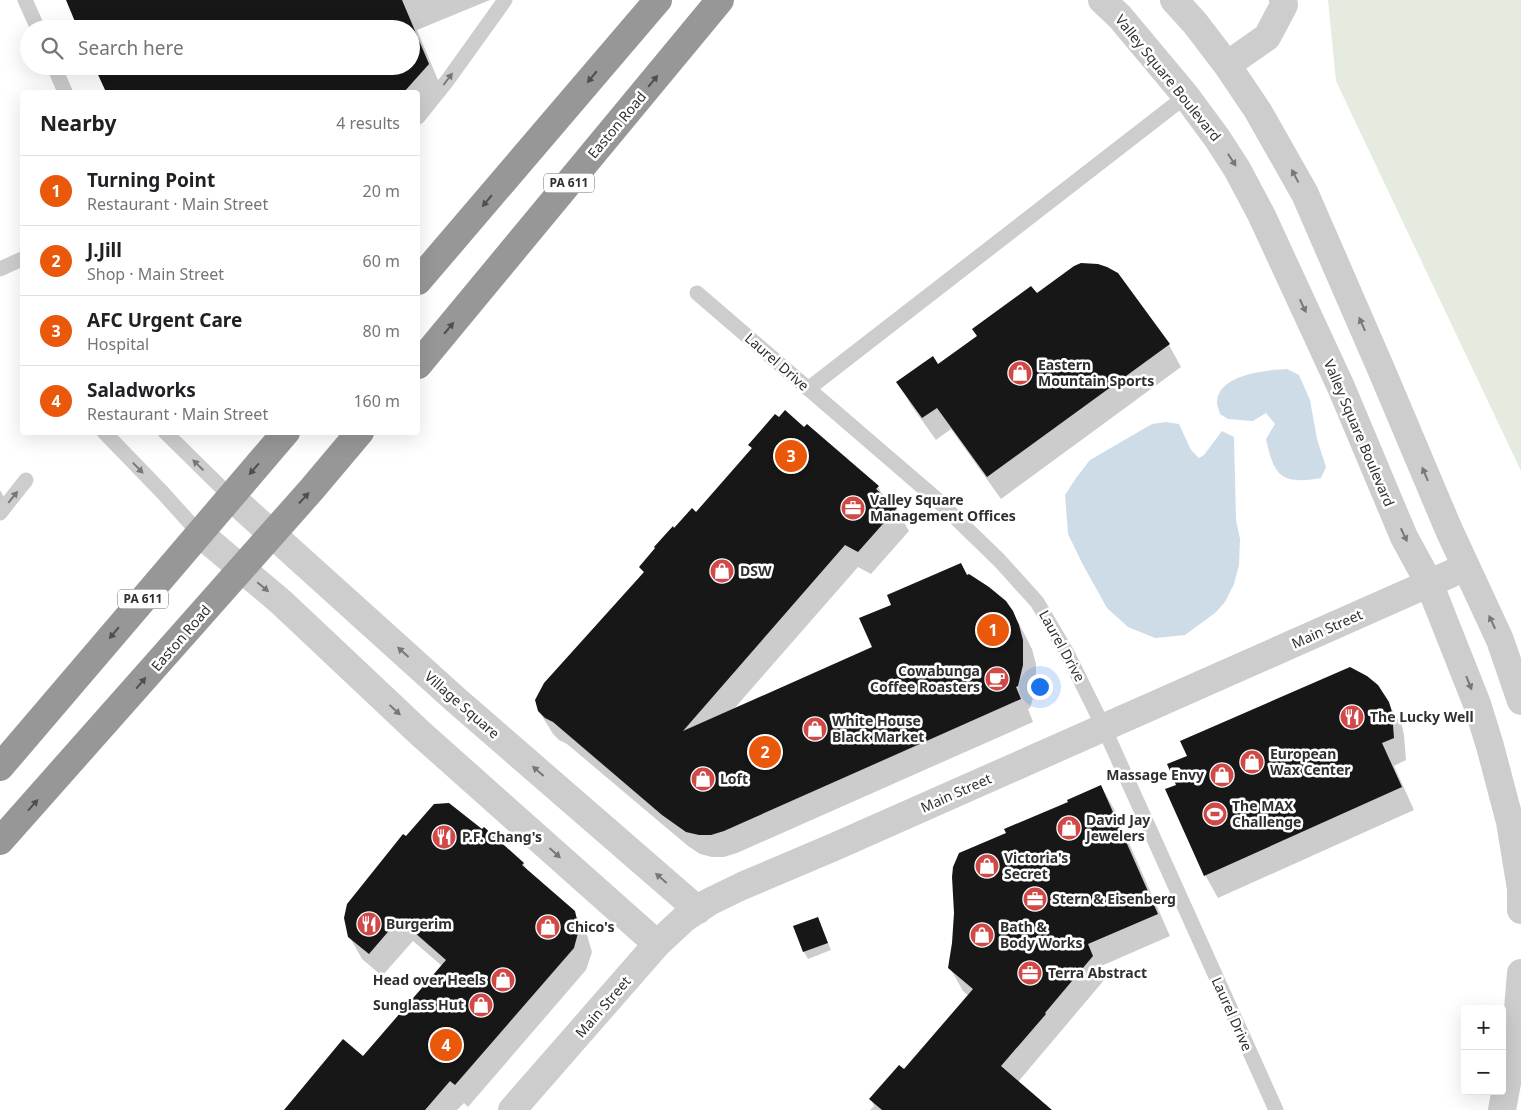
<!DOCTYPE html>
<html lang="en">
<head>
<meta charset="utf-8">
<style>
  :root { --surface:#fff; --page:#f2f2f2; --text:#202124; --muted:#757577; --line:#e0e0e0; --accent:#ea580c }
  body { margin:0; font-family:"Noto Sans",sans-serif; background:var(--page); color:var(--text) }
  .controls { position:absolute; right:15px; bottom:15px; display:grid; overflow:hidden; border-radius:5px; box-shadow:0 5px 20px #0002 }
  .controls button { width:45px; height:45px; display:grid; place-items:center; padding:0; border:0; border-bottom:1px solid var(--line); background:var(--surface); color:var(--text); font:25px sans-serif }
  .you { position:absolute; left:1039px; top:686px; width:18px; height:18px; margin:-12px; border:4px solid #fff; border-radius:50%; background:#1a73e8; box-shadow:0 0 0 8px #1a73e833 }
  .badge { display:grid; place-items:center; width:32px; height:32px; border-radius:50%; background:var(--accent); color:#fff; font-size:16px; font-weight:700 }
  .pin { position:absolute; translate:-50% -50%; border:2px solid #fff; box-shadow:0 1px 5px #0006 }
  .list { margin:0; padding:0; list-style:none }
  h2 { display:flex; justify-content:space-between; align-items:center; height:65px; margin:0; padding:0 20px; font-size:21px }
  h2 small { font-size:16px; font-weight:400; color:var(--muted) }
  .list li { display:grid; grid-template-columns:32px 1fr auto; gap:15px; align-items:center; box-sizing:border-box; height:70px; padding:0 20px; border-top:1px solid var(--line) }
  .list b { display:block; font-size:19px; white-space:nowrap }
  .list p { margin:0; font-size:16px; white-space:nowrap; color:var(--muted) }
  .list em { font-size:16px; font-style:normal; color:var(--muted) }
  .icon { flex:none; width:28px; height:28px; fill:none; stroke:currentColor; stroke-width:2; stroke-linecap:round; stroke-linejoin:round }
  .map { position:relative; flex:none; width:1521px; height:1110px; overflow:hidden }
  .search { position:absolute; background:var(--surface); box-shadow:0 5px 20px #0002; left:20px; top:20px; width:400px; height:55px; display:flex; align-items:center; gap:12px; box-sizing:border-box; padding:0 18px; border-radius:28px; color:var(--muted); font-size:19px }
  .panel { position:absolute; background:var(--surface); box-shadow:0 5px 20px #0002; left:20px; top:90px; width:400px; height:345px; border-radius:5px }
  .map>svg:first-child { display:block }
</style>
</head>
<body>
<div class="map">
<svg width="1521" height="1110" viewBox="0 0 1521 1110">
  <rect width="100%" height="100%" fill="#fff"/>
  <path fill="#e5ebdf" d="M1328,0H1521V471L1336,81Z"/>
  <path fill="#cedce8" d="M1287,369L1299,375L1310,400L1317,439L1326,467L1321,478C1281,485 1274,476 1266,439L1275,424L1266,413L1253,421L1228,419L1220,414C1219,410 1217,406 1217,402C1218,374 1267,370 1287,369Z
    M1166,422L1179,424L1191,450L1199,458L1204,455L1222,431L1234,437L1236,520L1240,539L1239,565L1234,584L1225,602L1215,613L1185,635L1155,638L1128,627L1107,608L1082,563L1068,534L1065,495L1076,478L1090,460L1152,424Z"/>
  <path fill="#0003" d="M67,0H490L417,30L443,92L418,123V92H107L96,66H411V29Z
    M1036,295L1169,345L1181,367L1001,499L951,429L936,440L911,405L898,383L938,366Z
    M750,445L878,487L885,499L896,509L909,531L871,574L858,567L733,710L874,648L892,605L961,564L968,576L1012,611L1025,635L1032,649L1036,664V688L1030,708L1028,709L1033,722L737,853L724,857H712L700,854L688,846L567,744L559,740L553,734L539,711L644,573L641,567L674,530L696,513L752,449Z
    M0,490L4,497L0,502Z
    M1388,703L1402,726L1404,735L1406,760L1394,766L1414,810L1218,898L1205,875L1178,785Z
    M1101,786L1114,809L1170,936L1099,967L1105,979L1018,1082L1051,1110H870L874,1106L871,1099L904,1071L969,996L963,991L950,968L1008,833Z
    M523,863L528,872L574,912L587,935L592,952L586,970L468,1107L464,1103L457,1110H285L363,1057L442,966L413,941L382,976L362,959L349,936Z
    M818,919L831,950L808,959L804,952Z"/>
  <path fill="#171717" d="M66,0H402L429,64L404,92H106L94,66H411V29H78Z
    M1081,263L1098,264L1107,267L1118,273L1170,344L987,477L937,408L922,418L896,382L933,356L938,364L977,336L972,329L1031,286L1037,293L1074,266Z
    M785,410L804,427L807,424L879,486L876,489L897,508L858,552L845,545L683,731L872,647L859,618L891,605L887,595L961,563L967,575L969,574L989,587L1006,601L1013,611L1019,625L1023,640V665L1018,686L1016,687L1021,699L724,831L711,835H699L686,832L662,815L553,722L545,718L538,711L535,700L544,683L644,572L639,567L655,548L654,547L673,526L674,528L692,508L696,512L752,448L748,445L775,414L779,417Z
    M1350,667L1367,676L1378,685L1389,702L1392,712L1394,738L1382,743L1402,787L1204,876L1165,789L1176,785L1167,764L1187,756L1180,741Z
    M1101,785L1158,914L1088,944L1093,956L1045,1013L1046,1014L1001,1066L1052,1110H882L869,1099L899,1065L904,1069L973,989L948,968L952,943L954,913L952,877L953,867L959,853L1006,833L1004,829L1068,802L1067,800Z
    M449,803L482,829L484,827L524,863L522,865L575,911L579,929L574,948L455,1085L450,1081L425,1110H284L343,1039L363,1056L446,960L399,919L369,954L348,937L344,918L347,904L403,834L406,836L434,804Z
    M818,917L828,943L803,952L793,926Z"/>
  <g fill="none" stroke-linecap="round" stroke-linejoin="round">
    <path stroke="#cdcdcd" stroke-width="15" d="M25,0L38,29
      M54,66L65,92
      M418,117L447,81L505,0
      M0,269L22,259
      M697,293L933,496L999,560L1037,602L1067,653L1104,728L1276,1110
      M808,389L1186,96
      M104,432L163,493L199,533
      M165,432L231,497
      M0,513L26,480"/>
    <path stroke="#cdcdcd" stroke-width="28" d="M1102,0L1120,17L1186,96L1217,138L1237,169L1261,214L1341,387L1404,537L1429,583L1477,704L1490,746L1510,822L1521,889V910
      M1174,0L1195,23L1227,65L1258,111L1305,194L1381,369L1449,530L1500,640L1521,701
      M1227,65L1267,37L1284,5L1283,0
      M231,497L456,700L698,910
      M199,533L281,602L421,734L657,944
      M512,1110L657,944L685,918L709,902L742,886L834,847L1466,567
      M1502,1110L1516,1034L1521,973"/>
    <path stroke="#979797" stroke-width="28" d="M418,281L658,0
      M418,365L720,0
      M0,767L286,432
      M0,841L312,489L360,432"/>
  </g>
  <defs><path id="oneway-solid" d="M-6-.8H1V-3.2L6.5 0L1 3.2V.8H-6Z" transform="scale(1.25)"/></defs>
  <g fill="#4f4f4f">
    <use href="#oneway-solid" transform="translate(592 77) rotate(130)"/>
    <use href="#oneway-solid" transform="translate(653 81) rotate(-50)"/>
    <use href="#oneway-solid" transform="translate(487 201) rotate(130)"/>
    <use href="#oneway-solid" transform="translate(449 328) rotate(-50)"/>
    <use href="#oneway-solid" transform="translate(254 469) rotate(131)"/>
    <use href="#oneway-solid" transform="translate(304 498) rotate(-47)"/>
    <use href="#oneway-solid" transform="translate(114 633) rotate(130)"/>
    <use href="#oneway-solid" transform="translate(141 683) rotate(-49)"/>
    <use href="#oneway-solid" transform="translate(33 805) rotate(-48)"/>
  </g>
  <g fill="#777">
    <use href="#oneway-solid" transform="translate(448 79) rotate(-53)"/>
    <use href="#oneway-solid" transform="translate(1232 160) rotate(57)"/>
    <use href="#oneway-solid" transform="translate(1295 176) rotate(-118)"/>
    <use href="#oneway-solid" transform="translate(1303 306) rotate(65)"/>
    <use href="#oneway-solid" transform="translate(1362 324) rotate(-114)"/>
    <use href="#oneway-solid" transform="translate(198 465) rotate(-136)"/>
    <use href="#oneway-solid" transform="translate(138 468) rotate(46)"/>
    <use href="#oneway-solid" transform="translate(1425 474) rotate(-113)"/>
    <use href="#oneway-solid" transform="translate(13 497) rotate(-51)"/>
    <use href="#oneway-solid" transform="translate(1404 535) rotate(65)"/>
    <use href="#oneway-solid" transform="translate(263 587) rotate(40)"/>
    <use href="#oneway-solid" transform="translate(1492 622) rotate(-115)"/>
    <use href="#oneway-solid" transform="translate(403 652) rotate(-138)"/>
    <use href="#oneway-solid" transform="translate(1469 683) rotate(68)"/>
    <use href="#oneway-solid" transform="translate(395 710) rotate(43)"/>
    <use href="#oneway-solid" transform="translate(538 771) rotate(-139)"/>
    <use href="#oneway-solid" transform="translate(555 853) rotate(42)"/>
    <use href="#oneway-solid" transform="translate(661 878) rotate(-139)"/>
  </g>
  <defs>
    <symbol id="shop-disc" viewBox="-11 -11 22 22"><circle r="9.5" fill="#d14947" stroke="#fff"/><path d="M-5-2.5h2.3a2.7 3.5 0 0 1 5.4 0H5L5.5 6h-11ZM-1.5-2.5h3a1.5 2.3 0 0 0-3 0Z" fill="#fff"/></symbol>
    <symbol id="office-disc" viewBox="-11 -11 22 22"><circle r="9.5" fill="#d14947" stroke="#fff"/><path d="M-6-3h4V-5.5h4V-3h4V5H-6ZM-1-4.5V-3h2v-1.5ZM-6 0V1H6V0Z" fill="#fff"/></symbol>
    <symbol id="cafe-disc" viewBox="-11 -11 22 22"><circle r="9.5" fill="#d14947" stroke="#fff"/><path d="M-5.5-4.5H6V0H3Q3 3.5 0 3.5H-2.5Q-5.5 3.5-5.5 0ZM3-3.2v2h1.7v-2ZM-6 4.5H4V6H-6Z" fill="#fff"/></symbol>
    <symbol id="restaurant-disc" viewBox="-11 -11 22 22"><circle r="9.5" fill="#d14947" stroke="#fff"/><path d="M-5-6h1v4h1v-4h1v4h1v-4h1v5L-1.5 .5V6h-2V.5L-5-1ZM5-6V6H3V1.5H1.5Q1.5-4 5-6Z" fill="#fff"/></symbol>
    <symbol id="stadium-disc" viewBox="-11 -11 22 22"><circle r="9.5" fill="#d14947" stroke="#fff"/><path d="M0-5a6.5 5 0 1 0 0 10a6.5 5 0 1 0 0-10ZM-3.5-1.8h7v3.6h-7Z" fill="#fff"/></symbol>
  </defs>
  <g fill-rule="evenodd">
    <use href="#shop-disc" x="1006" y="359" width="28" height="28"/>
    <use href="#office-disc" x="839" y="494" width="28" height="28"/>
    <use href="#shop-disc" x="708" y="557" width="28" height="28"/>
    <use href="#cafe-disc" x="983" y="665" width="28" height="28"/>
    <use href="#restaurant-disc" x="1338" y="703" width="28" height="28"/>
    <use href="#shop-disc" x="801" y="715" width="28" height="28"/>
    <use href="#shop-disc" x="1238" y="748" width="28" height="28"/>
    <use href="#shop-disc" x="1208" y="761" width="28" height="28"/>
    <use href="#shop-disc" x="689" y="765" width="28" height="28"/>
    <use href="#stadium-disc" x="1201" y="800" width="28" height="28"/>
    <use href="#shop-disc" x="1055" y="814" width="28" height="28"/>
    <use href="#restaurant-disc" x="430" y="823" width="28" height="28"/>
    <use href="#shop-disc" x="973" y="852" width="28" height="28"/>
    <use href="#office-disc" x="1021" y="885" width="28" height="28"/>
    <use href="#restaurant-disc" x="355" y="910" width="28" height="28"/>
    <use href="#shop-disc" x="534" y="913" width="28" height="28"/>
    <use href="#shop-disc" x="968" y="921" width="28" height="28"/>
    <use href="#office-disc" x="1016" y="959" width="28" height="28"/>
    <use href="#shop-disc" x="489" y="966" width="28" height="28"/>
    <use href="#shop-disc" x="467" y="991" width="28" height="28"/>
  </g>
  <g text-anchor="middle" stroke-width="5" stroke-linejoin="round" paint-order="stroke">
    <g fill="#fff" stroke="#6e6e6e" stroke-width="1">
      <rect x="544" y="173.5" width="50" height="19" rx="4"/>
      <rect x="118" y="589.5" width="50" height="19" rx="4"/>
    </g>
    <g font-size="12" font-weight="bold" fill="#303030">
      <text x="569" y="187">PA 611</text>
      <text x="143" y="603">PA 611</text>
    </g>
    <g font-size="14" fill="#303030" stroke="#fff">
      <text transform="translate(1168 78) rotate(51)" y="5">Valley Square Boulevard</text>
      <text transform="translate(617 125) rotate(-50)" y="5">Easton Road</text>
      <text transform="translate(777 362) rotate(41)" y="5">Laurel Drive</text>
      <text transform="translate(1359 433) rotate(67)" y="5">Valley Square Boulevard</text>
      <text transform="translate(1327 629) rotate(-24)" y="5">Main Street</text>
      <text transform="translate(181 638) rotate(-49)" y="5">Easton Road</text>
      <text transform="translate(1062 646) rotate(61)" y="5">Laurel Drive</text>
      <text transform="translate(462 705) rotate(41)" y="5">Village Square</text>
      <text transform="translate(956 793) rotate(-24)" y="5">Main Street</text>
      <text transform="translate(603 1007) rotate(-49)" y="5">Main Street</text>
      <text transform="translate(1232 1014) rotate(66)" y="5">Laurel Drive</text>
    </g>
    <g font-size="14" font-weight="bold" fill="#303030" stroke="#fff" text-anchor="start">
      <text x="1038" y="370">Eastern<tspan x="1038" dy="16">Mountain Sports</tspan></text>
      <text x="870" y="505">Valley Square<tspan x="870" dy="16">Management Offices</tspan></text>
      <text x="740" y="576">DSW</text>
      <text x="980" y="676" text-anchor="end">Cowabunga<tspan x="980" dy="16">Coffee Roasters</tspan></text>
      <text x="1370" y="722">The Lucky Well</text>
      <text x="832" y="726">White House<tspan x="832" dy="16">Black Market</tspan></text>
      <text x="1270" y="759">European<tspan x="1270" dy="16">Wax Center</tspan></text>
      <text x="1204" y="780" text-anchor="end">Massage Envy</text>
      <text x="720" y="784">Loft</text>
      <text x="1232" y="811">The MAX<tspan x="1232" dy="16">Challenge</tspan></text>
      <text x="1086" y="825">David Jay<tspan x="1086" dy="16">Jewelers</tspan></text>
      <text x="462" y="842">P.F. Chang's</text>
      <text x="1004" y="863">Victoria's<tspan x="1004" dy="16">Secret</tspan></text>
      <text x="1052" y="904">Stern &amp; Eisenberg</text>
      <text x="386" y="929">Burgerim</text>
      <text x="566" y="932">Chico's</text>
      <text x="1000" y="932">Bath &amp;<tspan x="1000" dy="16">Body Works</tspan></text>
      <text x="1048" y="978">Terra Abstract</text>
      <text x="486" y="985" text-anchor="end">Head over Heels</text>
      <text x="464" y="1010" text-anchor="end">Sunglass Hut</text>
    </g>
  </g>
</svg>
<div class="controls">
<button>+</button>
<button>−</button>
</div>
<div class="you"></div>
<div class="pin badge" style="left:993px;top:630px">1</div>
<div class="pin badge" style="left:765px;top:752px">2</div>
<div class="pin badge" style="left:791px;top:456px">3</div>
<div class="pin badge" style="left:446px;top:1045px">4</div>
<div class="search"><svg class="icon" aria-label="search" viewBox="0 0 24 24"><circle cx="10" cy="10" r="6"/><path d="M15 15l6 6"/></svg>Search here</div>
<section class="panel">
<h2>Nearby<small>4 results</small></h2>
<ul class="list">
<li><span class="badge">1</span><div><b>Turning Point</b><p>Restaurant · Main Street</p></div><em>20 m</em></li>
<li><span class="badge">2</span><div><b>J.Jill</b><p>Shop · Main Street</p></div><em>60 m</em></li>
<li><span class="badge">3</span><div><b>AFC Urgent Care</b><p>Hospital</p></div><em>80 m</em></li>
<li><span class="badge">4</span><div><b>Saladworks</b><p>Restaurant · Main Street</p></div><em>160 m</em></li>
</ul>
</section>
</div>
</body>
</html>
